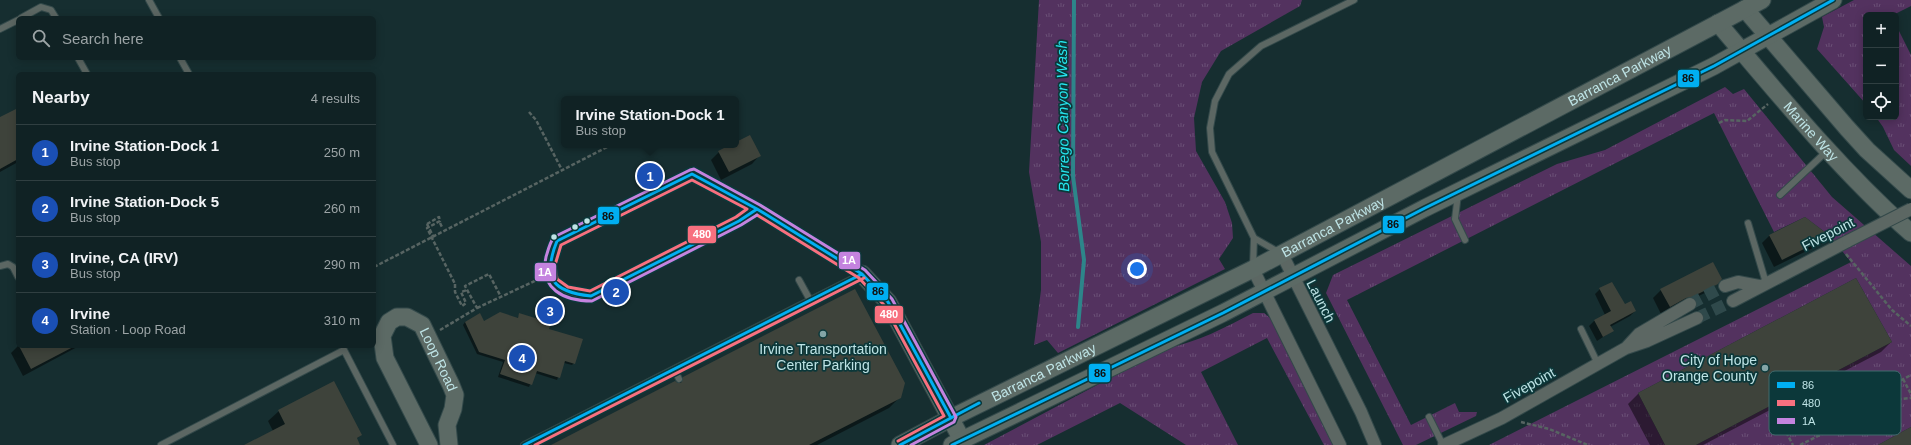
<!DOCTYPE html>
<html lang="en">
<head>
<meta charset="utf-8">
<style>
  :root { --surface:#102224; --page:#1e2f31; --text:#f1f3f6; --muted:#9ca4a6; --line:#303f41; --accent:#0b8043 }
  body { margin:0; font-family:Helvetica,sans-serif; background:var(--page); color:var(--text) }
  .controls { position:absolute; right:12px; top:12px; display:grid; overflow:hidden; border-radius:6px; box-shadow:0 2px 10px #0003 }
  .controls button { width:36px; height:36px; display:grid; place-items:center; padding:0; border:0; border-bottom:1px solid var(--line); background:var(--surface); color:var(--text); font:20px sans-serif }
  .you { position:absolute; left:1137px; top:269px; width:14px; height:14px; margin:-10px; border:3px solid #fff; border-radius:50%; background:#1a73e8; box-shadow:0 0 0 6px #1a73e833 }
  .badge { display:grid; place-items:center; width:26px; height:26px; border-radius:50%; background:var(--accent); color:#fff; font-size:13px; font-weight:700 }
  .pin { position:absolute; translate:-50% -50%; border:2px solid #fff; box-shadow:0 1px 4px #0006 }
  .popup { position:absolute; left:561px; top:96px; width:178px; height:52px; box-sizing:border-box; display:grid; place-content:center; border-radius:6px; background:var(--surface); filter:drop-shadow(0 1px 3px #0005); font-size:13px; white-space:nowrap; color:var(--muted) }
  .popup b { font-size:15px; color:var(--text) }
  .popup::after { content:''; position:absolute; left:50%; top:100%; margin-left:-8px; border:8px solid transparent; border-top-color:var(--surface) }
  .list { margin:0; padding:0; list-style:none }
  h2 { display:flex; justify-content:space-between; align-items:center; height:52px; margin:0; padding:0 16px; font-size:17px }
  h2 small { font-size:13px; font-weight:400; color:var(--muted) }
  .list li { display:grid; grid-template-columns:26px 1fr auto; gap:12px; align-items:center; box-sizing:border-box; height:56px; padding:0 16px; border-top:1px solid var(--line) }
  .list b { display:block; font-size:15px; white-space:nowrap }
  .list p { margin:0; font-size:13px; white-space:nowrap; color:var(--muted) }
  .list em { font-size:13px; font-style:normal; color:var(--muted) }
  .icon { flex:none; width:22px; height:22px; fill:none; stroke:currentColor; stroke-width:2; stroke-linecap:round; stroke-linejoin:round }
  .map { position:relative; flex:none; width:1911px; height:445px; overflow:hidden }
  .search { position:absolute; background:var(--surface); box-shadow:0 2px 10px #0003; left:16px; top:16px; width:360px; height:44px; display:flex; align-items:center; gap:10px; box-sizing:border-box; padding:0 14px; border-radius:6px; color:var(--muted); font-size:15px }
  .panel { position:absolute; background:var(--surface); box-shadow:0 2px 10px #0003; left:16px; top:72px; width:360px; height:276px; border-radius:6px }
  .map>svg:first-child { display:block }
</style>
</head>
<body>
<div class="map">
<svg width="1911" height="445" viewBox="0 0 1911 445">
  <defs>
    <pattern id="grass-tufts" width="24" height="20" patternUnits="userSpaceOnUse"><rect width="24" height="20" fill="#53325f"/><path d="M3 7l-1-3M5 7V3M7 7l1-3M15 17l-1-3M17 17v-4M19 17l1-3" fill="none" stroke="#6a5076"/></pattern>
  </defs>
  <rect width="100%" height="100%" fill="#162e30"/>
  <path fill="url(#grass-tufts)" d="M1039,0H1302L1300,6L1221,51L1202,82L1194,118L1196,151L1225,202L1232,223L1233,238L1219,259L1225,269L1058,353L1047,340L1034,345L1041,290V242L1029,172Z
    M1854,0H1911V6L1893,15H1866V104L1817,49L1824,27L1822,17Z
    M1896,25L1911,55V166L1894,150L1883,127L1876,117H1896Z
    M1725,87L1733,94L1744,89L1832,197L1911,266V427L1878,445H1696L1892,342L1856,278L1638,393L1665,445H1489L1851,262L1830,236L1805,217L1774,232L1714,113L1347,300L1411,425L1455,403L1459,412H1477L1476,416L1416,445H1403L1326,293L1333,275L1557,164L1605,150Z
    M1253,313H1264L1275,322L1335,445H1324L1267,338L1201,372L1238,445H1186L1120,403L1037,445H984L1167,348C1198,342 1224,328 1253,313Z"/>
  <path fill="#0007" d="M18,109V162L0,172V118Z
    M736,143L759,156L752,164L721,180L711,160L719,152L736,145Z
    M1770,235L1829,236L1821,244L1774,267L1762,243Z
    M1713,263L1721,279L1709,291L1661,314L1653,298L1661,290Z
    M1856,279L1891,342L1881,352L1703,445H1650L1628,404L1638,394Z
    M1600,289L1635,311L1630,316L1610,327L1612,331L1597,341L1589,326L1594,321L1605,315L1595,294Z
    M520,314L548,330L574,363L572,365L564,363L557,380L535,373L529,387L498,377L503,362L477,354L463,325L465,322L517,319Z
    M18,346H79L23,376L11,353Z
    M683,377L900,397L889,408L817,445H552L677,384Z
    M334,383L361,435L356,439L359,445H248L273,431L268,421L279,411Z"/>
  <g fill="none" stroke-linecap="round" stroke-linejoin="round">
    <path stroke="#2d858a" stroke-width="4" d="M1074,0L1073,176L1084,260L1078,327"/>
  </g>
  <path fill="#3e433b" d="M18,108V159L0,169V117Z
    M750,135L761,156L729,172L718,151L730,145H736V142Z
    M1805,217L1830,236L1782,260L1769,235Z
    M1713,262L1722,279L1718,284L1692,297L1686,298L1670,307L1660,289Z
    M1856,278L1892,342L1696,445H1665L1638,393Z
    M1612,282L1625,304L1631,301L1636,311L1610,325L1614,331L1603,337L1594,320L1611,311L1599,288Z
    M855,289L905,383L901,398L809,445H551L675,381L678,383H681L683,377Z
    M500,312L518,318L519,313L551,323L549,329L583,339L575,364L565,361L560,378L537,371L532,385L500,374L505,360L479,352L465,322L480,313L484,321Z
    M19,346H75L31,369Z
    M334,381L362,435L357,438L360,445H244L285,424L278,410Z
    M1911,427V445H1878Z"/>
  <g fill="none" stroke-linecap="round" stroke-linejoin="round">
    <path stroke="#2f494b" stroke-width="12" stroke-dasharray="12 6" stroke-linecap="butt" d="M1690,304L1725,286
      M1697,318L1733,301"/>
    <defs>
      <path id="lane" d="M149,0L159,18
        M21,18L41,7L51,10L56,18
        M0,29L18,20
        M78,58L87,74
        M180,58L189,74
        M1458,194L1455,219L1465,240
        M1780,195L1827,151
        M757,209L739,221L591,296C551,294 540,277 557,241L692,174L757,209L862,274
        M1748,223L1766,283
        M1254,238L1280,253
        M0,266L8,264L13,267L18,277
        M1253,267L1254,238L1212,152L1210,128L1215,101L1229,74L1261,46L1354,0
        M799,280L810,300
        M1581,329L1598,364
        M674,369L679,379
        M1429,417L1443,445
        M161,445L344,350L393,445
        M524,445L862,274"/>
      <path id="street" d="M1282,254L1361,412L1375,445
        M1253,269L1340,445
        M1725,286L1738,282L1759,286
        M1733,301L1848,241
        M1627,347L1639,334L1690,304
        M1444,445L1502,418L1626,348L1647,341L1697,318"/>
      <g id="secondary">
        <path d="M1745,9L1847,128L1867,150L1911,190"/>
        <path id="s1" d="M1718,23C1779,95 1840,170 1911,233"/>
        <path d="M862,274L888,302L962,440"/>
        <path id="s2" d="M429,445L385,358L382,336L389,322L397,317H407L422,325L451,385L455,395L453,409L447,425L449,445"/>
        <path id="s3" d="M900,445L951,418L1253,269L1762,0"/>
        <path d="M952,445L1223,313L1425,208L1714,66L1833,0"/>
      </g>
    </defs>
    <use href="#lane" stroke="#33494a" stroke-width="8"/>
    <use href="#street" stroke="#33494a" stroke-width="14"/>
    <use href="#secondary" stroke="#33494a" stroke-width="19"/>
    <path stroke="#576462" stroke-width="2.5" stroke-dasharray="4 2" stroke-linecap="butt" d="M529,112L536,120L562,170
      M1719,123L1725,120L1747,121L1768,104
      M440,223L442,227
      M427,224L433,236
      M1846,254L1892,310L1911,326
      M374,267L611,145
      M455,284V292L462,306L466,303L461,292L467,290
      M477,308L541,278
      M440,330L477,308L465,286L489,274L501,297
      M1903,379L1911,394
      M1874,397L1890,400L1911,398
      M1772,406L1793,445
      M1521,422L1549,429L1588,445
      M1800,445L1824,433L1883,390L1911,375"/>
    <use href="#lane" stroke="#5c6763" stroke-width="6"/>
    <use href="#street" stroke="#5c6763" stroke-width="12"/>
    <use href="#secondary" stroke="#5c6a65" stroke-width="17"/>
    <defs>
      <path id="street-bridge" d="M1848,241L1911,209"/>
    </defs>
    <use href="#street-bridge" stroke="#33494a" stroke-width="14" stroke-linecap="butt"/>
    <path stroke="#576462" stroke-width="2.5" stroke-dasharray="4 2" stroke-linecap="butt" d="M427,224L439,217L440,221L427,228L455,284"/>
    <use href="#street-bridge" stroke="#5c6763" stroke-width="12"/>
    <defs>
      <path id="bus-1" d="M692,174L757,209L739,221L591,296C552,292 542,278 557,241Z
        M757,209L862,274L888,302L951,418
        M524,445L862,274
        M900,445L979,403
        M952,445L1223,313L1425,208L1714,66L1833,0"/>
      <path id="bus-2" d="M692,180L747,209L736,217L590,291L568,287L557,279L555,265L561,245Z
        M757,215L859,278L884,305L944,416L898,441
        M535,445L864,278"/>
      <path id="bus-3" d="M757,215L741,225L592,301C564,301 539,289 546,257C548,250 550,242 554,237L690,170L694,169L760,205L865,270L892,299L956,417L954,422L911,445"/>
    </defs>
    <use href="#bus-1" stroke="#0c383a" stroke-width="6"/>
    <use href="#bus-2" stroke="#0c383a" stroke-width="6"/>
    <use href="#bus-3" stroke="#0c383a" stroke-width="6"/>
    <use href="#bus-1" stroke="#00aff2" stroke-width="3"/>
    <use href="#bus-2" stroke="#f8707f" stroke-width="3"/>
    <use href="#bus-3" stroke="#c483df" stroke-width="3"/>
  </g>
  <g fill="#bee3e5" stroke="#0c383a" stroke-width="1.5">
    <circle cx="587" cy="221" r="3.5"/>
    <circle cx="575" cy="227" r="3.5"/>
    <circle cx="554" cy="237" r="3.5"/>
  </g>
  <g fill="#83a4a6" stroke="#0c383a" stroke-width="1.5">
    <circle cx="823" cy="334" r="4"/>
    <circle cx="1765" cy="368" r="4"/>
  </g>
  <g text-anchor="middle" stroke-width="3.5" stroke-linejoin="round" paint-order="stroke">
    <g font-size="14" fill="#bee3e5" stroke="#0c383a">
      <text dy="5" stroke="none"><textPath href="#s3" startOffset="809">Barranca Parkway</textPath></text>
      <text dy="5" stroke="none"><textPath href="#s1" startOffset="143">Marine Way</textPath></text>
      <text dy="5" stroke="none"><textPath href="#s3" startOffset="485">Barranca Parkway</textPath></text>
      <text transform="translate(1828 234) rotate(-27)" y="5">Fivepoint</text>
      <text transform="translate(1321 301) rotate(63)" y="5">Launch</text>
      <text dy="5" stroke="none"><textPath href="#s2" startOffset="210">Loop Road</textPath></text>
      <text dy="5" stroke="none"><textPath href="#s3" startOffset="161">Barranca Parkway</textPath></text>
      <text transform="translate(1529 385) rotate(-29)" y="5">Fivepoint</text>
    </g>
    <g font-size="14" fill="#bee3e5" stroke="#0c383a">
      <text x="823" y="354">Irvine Transportation<tspan x="823" dy="16">Center Parking</tspan></text>
      <text x="1757" y="365" text-anchor="end">City of Hope<tspan x="1757" dy="16">Orange County</tspan></text>
    </g>
    <g font-size="15" font-style="italic" fill="#25e5ee" stroke="#0c383a">
      <text transform="translate(1063 116) rotate(-91)" y="5">Borrego Canyon Wash</text>
    </g>
  </g>
  <rect x="1769" y="371" width="132" height="64" rx="6" fill="#0c383a" stroke="#416b6d" stroke-width="1"/>
  <rect x="1777" y="382" width="18" height="6" fill="#00aff2"/>
  <rect x="1777" y="400" width="18" height="6" fill="#f8707f"/>
  <rect x="1777" y="418" width="18" height="6" fill="#c483df"/>
  <g font-size="11" fill="#bee3e5">
    <text x="1802" y="389">86</text>
    <text x="1802" y="407">480</text>
    <text x="1802" y="425">1A</text>
  </g>
  <g stroke="#0c383a" stroke-width="1.5">
    <rect x="1677" y="69" width="23" height="19" rx="4" fill="#00aff2"/>
    <rect x="597" y="206" width="23" height="19" rx="4" fill="#00aff2"/>
    <rect x="1382" y="215" width="23" height="19" rx="4" fill="#00aff2"/>
    <rect x="687" y="225" width="30" height="19" rx="4" fill="#f8707f"/>
    <rect x="838" y="251" width="23" height="19" rx="4" fill="#c483df"/>
    <rect x="534" y="262" width="23" height="20" rx="4" fill="#c483df"/>
    <rect x="866" y="282" width="23" height="19" rx="4" fill="#00aff2"/>
    <rect x="874" y="305" width="30" height="19" rx="4" fill="#f8707f"/>
    <rect x="1088" y="363" width="23" height="20" rx="4" fill="#00aff2"/>
  </g>
  <g font-size="11" text-anchor="middle" font-weight="bold" fill="#fff">
    <text x="702" y="238">480</text>
    <text x="849" y="264">1A</text>
    <text x="545" y="276">1A</text>
    <text x="889" y="318">480</text>
  </g>
  <g font-size="11" text-anchor="middle" font-weight="bold" fill="#111">
    <text x="1688" y="82">86</text>
    <text x="608" y="220">86</text>
    <text x="1393" y="228">86</text>
    <text x="878" y="295">86</text>
    <text x="1100" y="377">86</text>
  </g>
</svg>
<div class="controls">
<button>+</button>
<button>−</button>
<button><svg class="icon" aria-label="locate" viewBox="0 0 24 24"><circle cx="12" cy="12" r="6"/><path d="M12 2v4M12 18v4M2 12h4M18 12h4"/></svg></button>
</div>
<div class="you"></div>
<div class="pin badge" style="left:650px;top:176px;background:#1a4fb4">1</div>
<div class="popup"><b>Irvine Station-Dock 1</b>Bus stop</div>
<div class="pin badge" style="left:616px;top:292px;background:#1a4fb4">2</div>
<div class="pin badge" style="left:550px;top:311px;background:#1a4fb4">3</div>
<div class="pin badge" style="left:522px;top:358px;background:#1a4fb4">4</div>
<div class="search"><svg class="icon" aria-label="search" viewBox="0 0 24 24"><circle cx="10" cy="10" r="6"/><path d="M15 15l6 6"/></svg>Search here</div>
<section class="panel">
<h2>Nearby<small>4 results</small></h2>
<ul class="list">
<li><span class="badge" style="background:#1a4fb4">1</span><div><b>Irvine Station-Dock 1</b><p>Bus stop</p></div><em>250 m</em></li>
<li><span class="badge" style="background:#1a4fb4">2</span><div><b>Irvine Station-Dock 5</b><p>Bus stop</p></div><em>260 m</em></li>
<li><span class="badge" style="background:#1a4fb4">3</span><div><b>Irvine, CA (IRV)</b><p>Bus stop</p></div><em>290 m</em></li>
<li><span class="badge" style="background:#1a4fb4">4</span><div><b>Irvine</b><p>Station · Loop Road</p></div><em>310 m</em></li>
</ul>
</section>
</div>
</body>
</html>
